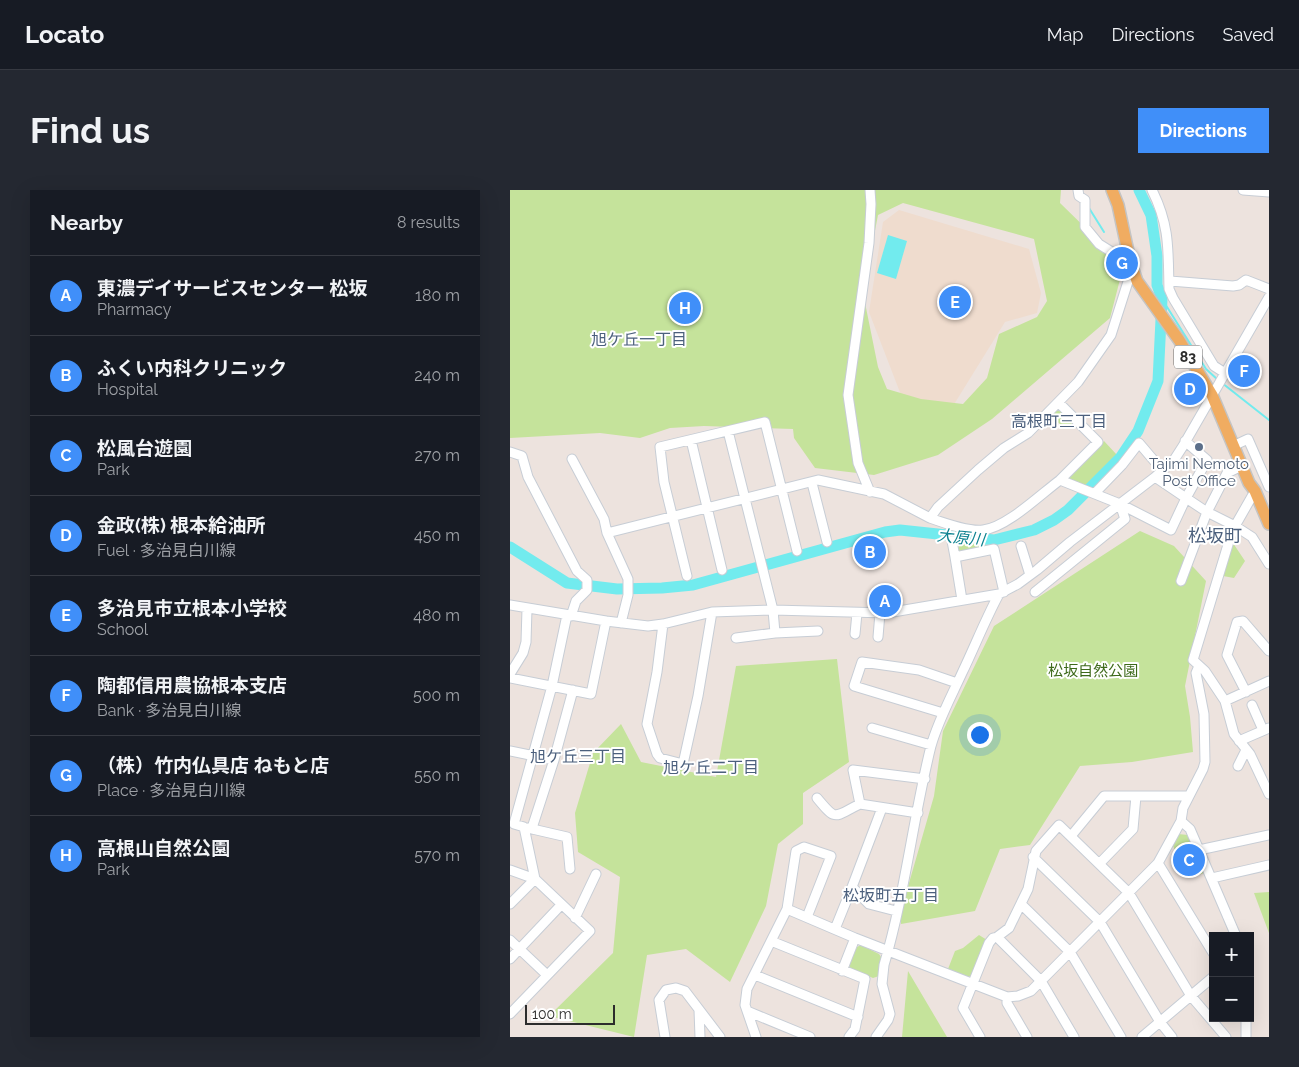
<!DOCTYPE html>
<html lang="en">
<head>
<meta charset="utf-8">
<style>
  :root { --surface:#171b24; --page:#242831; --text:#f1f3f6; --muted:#9ea1a6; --line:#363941; --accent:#408ff9 }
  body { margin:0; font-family:Raleway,"Noto Sans JP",sans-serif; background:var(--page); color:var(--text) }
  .controls { position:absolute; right:15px; bottom:15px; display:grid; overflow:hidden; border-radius:0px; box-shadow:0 5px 20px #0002 }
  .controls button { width:45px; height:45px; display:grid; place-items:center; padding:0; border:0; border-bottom:1px solid var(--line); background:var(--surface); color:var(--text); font:25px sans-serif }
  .scale { position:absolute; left:15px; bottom:12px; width:90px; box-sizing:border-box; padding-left:5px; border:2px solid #2c2c2c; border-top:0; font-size:14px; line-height:18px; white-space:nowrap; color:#2c2c2c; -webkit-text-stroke:4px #fff; paint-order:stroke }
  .you { position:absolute; left:469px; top:544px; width:18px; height:18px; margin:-12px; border:4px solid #fff; border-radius:50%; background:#1a73e8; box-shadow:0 0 0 8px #1a73e833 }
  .badge { display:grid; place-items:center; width:32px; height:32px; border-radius:50%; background:var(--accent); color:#fff; font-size:16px; font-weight:700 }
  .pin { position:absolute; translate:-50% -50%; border:2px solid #fff; box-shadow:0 1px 5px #0006 }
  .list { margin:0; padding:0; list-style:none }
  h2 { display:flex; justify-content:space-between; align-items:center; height:65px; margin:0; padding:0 20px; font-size:21px }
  h2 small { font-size:16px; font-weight:400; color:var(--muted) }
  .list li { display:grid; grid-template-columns:32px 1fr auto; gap:15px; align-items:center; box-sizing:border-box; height:80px; padding:0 20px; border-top:1px solid var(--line) }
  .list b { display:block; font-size:19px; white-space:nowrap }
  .list p { margin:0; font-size:16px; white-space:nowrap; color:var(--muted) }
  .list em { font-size:16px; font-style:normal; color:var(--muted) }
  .map { position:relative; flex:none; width:759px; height:847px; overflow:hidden; border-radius:0px }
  header { display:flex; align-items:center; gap:30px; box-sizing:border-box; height:70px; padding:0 25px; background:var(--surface); border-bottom:1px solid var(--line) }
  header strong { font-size:24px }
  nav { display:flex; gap:28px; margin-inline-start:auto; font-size:18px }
  .intro { display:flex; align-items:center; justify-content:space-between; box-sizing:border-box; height:120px; padding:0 30px }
  h1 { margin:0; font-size:35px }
  .button { padding:12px 22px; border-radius:0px; background:var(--accent); color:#fff; font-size:18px; font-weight:700 }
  main { display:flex; gap:30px; padding:0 30px }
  aside { flex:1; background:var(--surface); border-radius:0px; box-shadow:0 5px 20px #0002 }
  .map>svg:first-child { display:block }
</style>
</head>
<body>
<header>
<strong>Locato</strong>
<nav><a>Map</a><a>Directions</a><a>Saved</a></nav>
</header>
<div class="intro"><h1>Find us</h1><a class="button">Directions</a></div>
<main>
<aside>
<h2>Nearby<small>8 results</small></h2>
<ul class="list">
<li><span class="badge">A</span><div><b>東濃デイサービスセンター 松坂</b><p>Pharmacy</p></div><em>180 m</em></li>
<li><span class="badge">B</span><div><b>ふくい内科クリニック</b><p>Hospital</p></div><em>240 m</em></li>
<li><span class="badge">C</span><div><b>松風台遊園</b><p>Park</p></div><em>270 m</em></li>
<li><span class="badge">D</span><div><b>金政(株) 根本給油所</b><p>Fuel · 多治見白川線</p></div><em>450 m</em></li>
<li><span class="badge">E</span><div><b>多治見市立根本小学校</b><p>School</p></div><em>480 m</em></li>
<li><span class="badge">F</span><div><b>陶都信用農協根本支店</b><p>Bank · 多治見白川線</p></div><em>500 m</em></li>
<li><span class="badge">G</span><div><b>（株）竹内仏具店 ねもと店</b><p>Place · 多治見白川線</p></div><em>550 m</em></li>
<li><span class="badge">H</span><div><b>高根山自然公園</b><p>Park</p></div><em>570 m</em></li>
</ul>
</aside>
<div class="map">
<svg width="759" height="847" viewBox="0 0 759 847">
  <rect width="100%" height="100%" fill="#ede3de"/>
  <path fill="#efdcce" d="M389,20L519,59L531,103L527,123L495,132L443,216L391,205L359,122L373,32Z"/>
  <path fill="#c5e39b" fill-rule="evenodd" d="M0,0H551L550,13L593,55L592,62L614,74L600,128L482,229L428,265L364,285L305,278L284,248L283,239L194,236L160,238L130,248L90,243L0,248ZM393,13L524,49L537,111L527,127L489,144L477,188L453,214L411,209L377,199L368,177L353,103L368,25Z
    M550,216L565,232L555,237L539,227Z
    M594,251L607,265L577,298L555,289Z
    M630,341L664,356L696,391L675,496L680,527L683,562L622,572L570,576L520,655L490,659L465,721L391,734V721L424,606L433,541L484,436Z
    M444,351L479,355L481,356L449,366Z
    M723,353L735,371L724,388L713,386Z
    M327,469L339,572L293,603V634L268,654L256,716L220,792L176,759L137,765L124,847L39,826L103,763L110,687L68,662L65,623L83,563L111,534L131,572L206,587L226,476Z
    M668,644L678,645L694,683L679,688L663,656Z
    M759,702V743L744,703Z
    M469,745L477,750L462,786L457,787L438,779L445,761L453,758Z
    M351,755L369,764L371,767L369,786L363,788L340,778L339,775L347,757Z
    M398,781L437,847H392Z"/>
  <path fill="#72ebee" d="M378,45L397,51L386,89L367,83Z"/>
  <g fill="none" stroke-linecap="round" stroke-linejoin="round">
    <path stroke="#72ebee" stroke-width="2" d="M579,18L594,42
      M652,109L696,179L708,190
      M712,193L759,230"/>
    <path stroke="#72ebee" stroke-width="11" d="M0,357L57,393L107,399L152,398L183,395L375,342L390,340L484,350L524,340L544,330L558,320L610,268L628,241L648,191L652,109L647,95V66L641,25L629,0"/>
    <defs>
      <path id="minor" d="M568,0L569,6L575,10V37L589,54L605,64L617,59
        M642,0C660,36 658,60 659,99L663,108L704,176L715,183
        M733,0L759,2
        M660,91L723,96L729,95L736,90L759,99
        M549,213L588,252L550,290L610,314L661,340L676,308L697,270L675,251
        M218,241L263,420L265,443
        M181,250L212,380
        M723,256L738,249L759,297
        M0,262L12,266L18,287L67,381L77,390V400L66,411L61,426
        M62,269L94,329L97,343
        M645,287L676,308L697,322L725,336L742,347L759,374
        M302,293L317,352
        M745,301L725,336L720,348L683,470L695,481L715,511L724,544L740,564L759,604
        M360,302L348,273L338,205L359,53L361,14L360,0
        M585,303L612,275L629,253L652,280
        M420,328C434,333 459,342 473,340C496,338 531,304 550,290
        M442,351L445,367
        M511,356L520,385
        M177,386L154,292L150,257L255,232L287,361
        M671,391L697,322L717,283L732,276
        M525,402L615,329L610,314
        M452,410L445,367L484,359L494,402
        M0,415L96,431L138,436L153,434L202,422L263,420L377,423L489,404L508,394L527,380L560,352L645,287L664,270L673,256L759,107
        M111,433L118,405V389L97,343L308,290L374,304L420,328L428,317L468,280L494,258L518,243L568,192L601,145L622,79
        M153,434L147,482L137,534L147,564L150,568L173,574L188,506L202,422
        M345,444L347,423
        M368,447L370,423
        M226,448L265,443L308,441
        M0,484L13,463L16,452L17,419
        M0,488L81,504L96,431
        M736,502L717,465L727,432L733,431L759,461
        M715,511L759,491
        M742,515L753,540
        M433,523L344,496L352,472L409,480L447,493
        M362,538L421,555
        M729,551L759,538
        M0,561L44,570
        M728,576L736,560
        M307,608C327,632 323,627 350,614
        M372,618L342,697L359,714L386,721
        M408,623L350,614L343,580L415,589
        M671,631L680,639L726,746
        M18,638L57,647L60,679
        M22,638L44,570L63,500
        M561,646L594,606H678
        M689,660L759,645
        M523,667L590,732L650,832L662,847
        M648,673L703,763
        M589,674L623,639L626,606
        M0,680L25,689L0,714
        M702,688L759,675
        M511,714L560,762L611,847
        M277,719L345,748L497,807L508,806L521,801L648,673L671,631L673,618L693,579L695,572L694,524L686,483L689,476
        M65,728L86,684
        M325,739L342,697
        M487,747L531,791L564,847
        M0,750L37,785
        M261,751L355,789L345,839L339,847
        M0,769L51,715
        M332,781L345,748
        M245,785L348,827
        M497,807V813L517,847
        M189,820L190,847
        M237,821L300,847
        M0,824L80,741L25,689L14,637L4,634L42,496L57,425
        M155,847L149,810L156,800L166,798L175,801L210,847
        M246,847L235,815L237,799L277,719L286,661L294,657L321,666L297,727
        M366,847L378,830L380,824L372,794L374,775C395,704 403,628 421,556C428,531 441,507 452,483C465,456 475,430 489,404
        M470,847L453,818L479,753L483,748L487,747L499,738L518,699L526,661L549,635L619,703L681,806L716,847
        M632,847L703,787
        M736,847V828"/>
      <path id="major" d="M602,0L608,15L620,71L627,91L669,150L702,205L739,293L745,301L759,334"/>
    </defs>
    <use href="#minor" stroke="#c7cdd5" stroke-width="11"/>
    <use href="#major" stroke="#c4c4c4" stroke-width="14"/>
    <use href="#minor" stroke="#fff" stroke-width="9"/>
    <use href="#major" stroke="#f0ac61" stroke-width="11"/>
  </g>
  <circle fill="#5c6f8a" stroke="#fff" stroke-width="2" cx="689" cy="257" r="5"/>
  <g text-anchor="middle" stroke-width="4" stroke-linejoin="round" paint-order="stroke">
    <rect fill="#fff" stroke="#6b6b6b" stroke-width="1" x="664" y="155.5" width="28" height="23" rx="4"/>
    <g font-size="14" font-weight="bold" fill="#2c2c2c">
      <text x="678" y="172">83</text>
    </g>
    <g font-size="15" fill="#4e5e75" stroke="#fff">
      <text x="689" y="279">Tajimi Nemoto<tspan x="689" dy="17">Post Office</tspan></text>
    </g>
    <g font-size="15" fill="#3e6a1b" stroke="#fff">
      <text x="583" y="486">松坂自然公園</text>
    </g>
    <g font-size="16" fill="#4c607d" stroke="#fff">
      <text x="129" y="155">旭ケ丘一丁目</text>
      <text x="549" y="237">高根町三丁目</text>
      <text x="68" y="572">旭ケ丘三丁目</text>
      <text x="201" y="583">旭ケ丘二丁目</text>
      <text x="381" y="711">松坂町五丁目</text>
    </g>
    <g font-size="16" font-style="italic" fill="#0e8290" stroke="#fff">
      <text transform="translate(451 347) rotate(6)" y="6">大原川</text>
    </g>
    <g font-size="18" fill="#4c607d" stroke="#fff">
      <text x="705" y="352">松坂町</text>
    </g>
  </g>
</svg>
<div class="controls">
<button>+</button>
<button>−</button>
</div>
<div class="scale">100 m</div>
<div class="you"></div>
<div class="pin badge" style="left:375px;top:411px">A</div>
<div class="pin badge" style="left:360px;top:362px">B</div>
<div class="pin badge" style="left:679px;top:670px">C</div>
<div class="pin badge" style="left:680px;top:199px">D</div>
<div class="pin badge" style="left:445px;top:112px">E</div>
<div class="pin badge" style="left:734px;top:181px">F</div>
<div class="pin badge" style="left:612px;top:73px">G</div>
<div class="pin badge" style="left:175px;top:118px">H</div>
</div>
</main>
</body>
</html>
